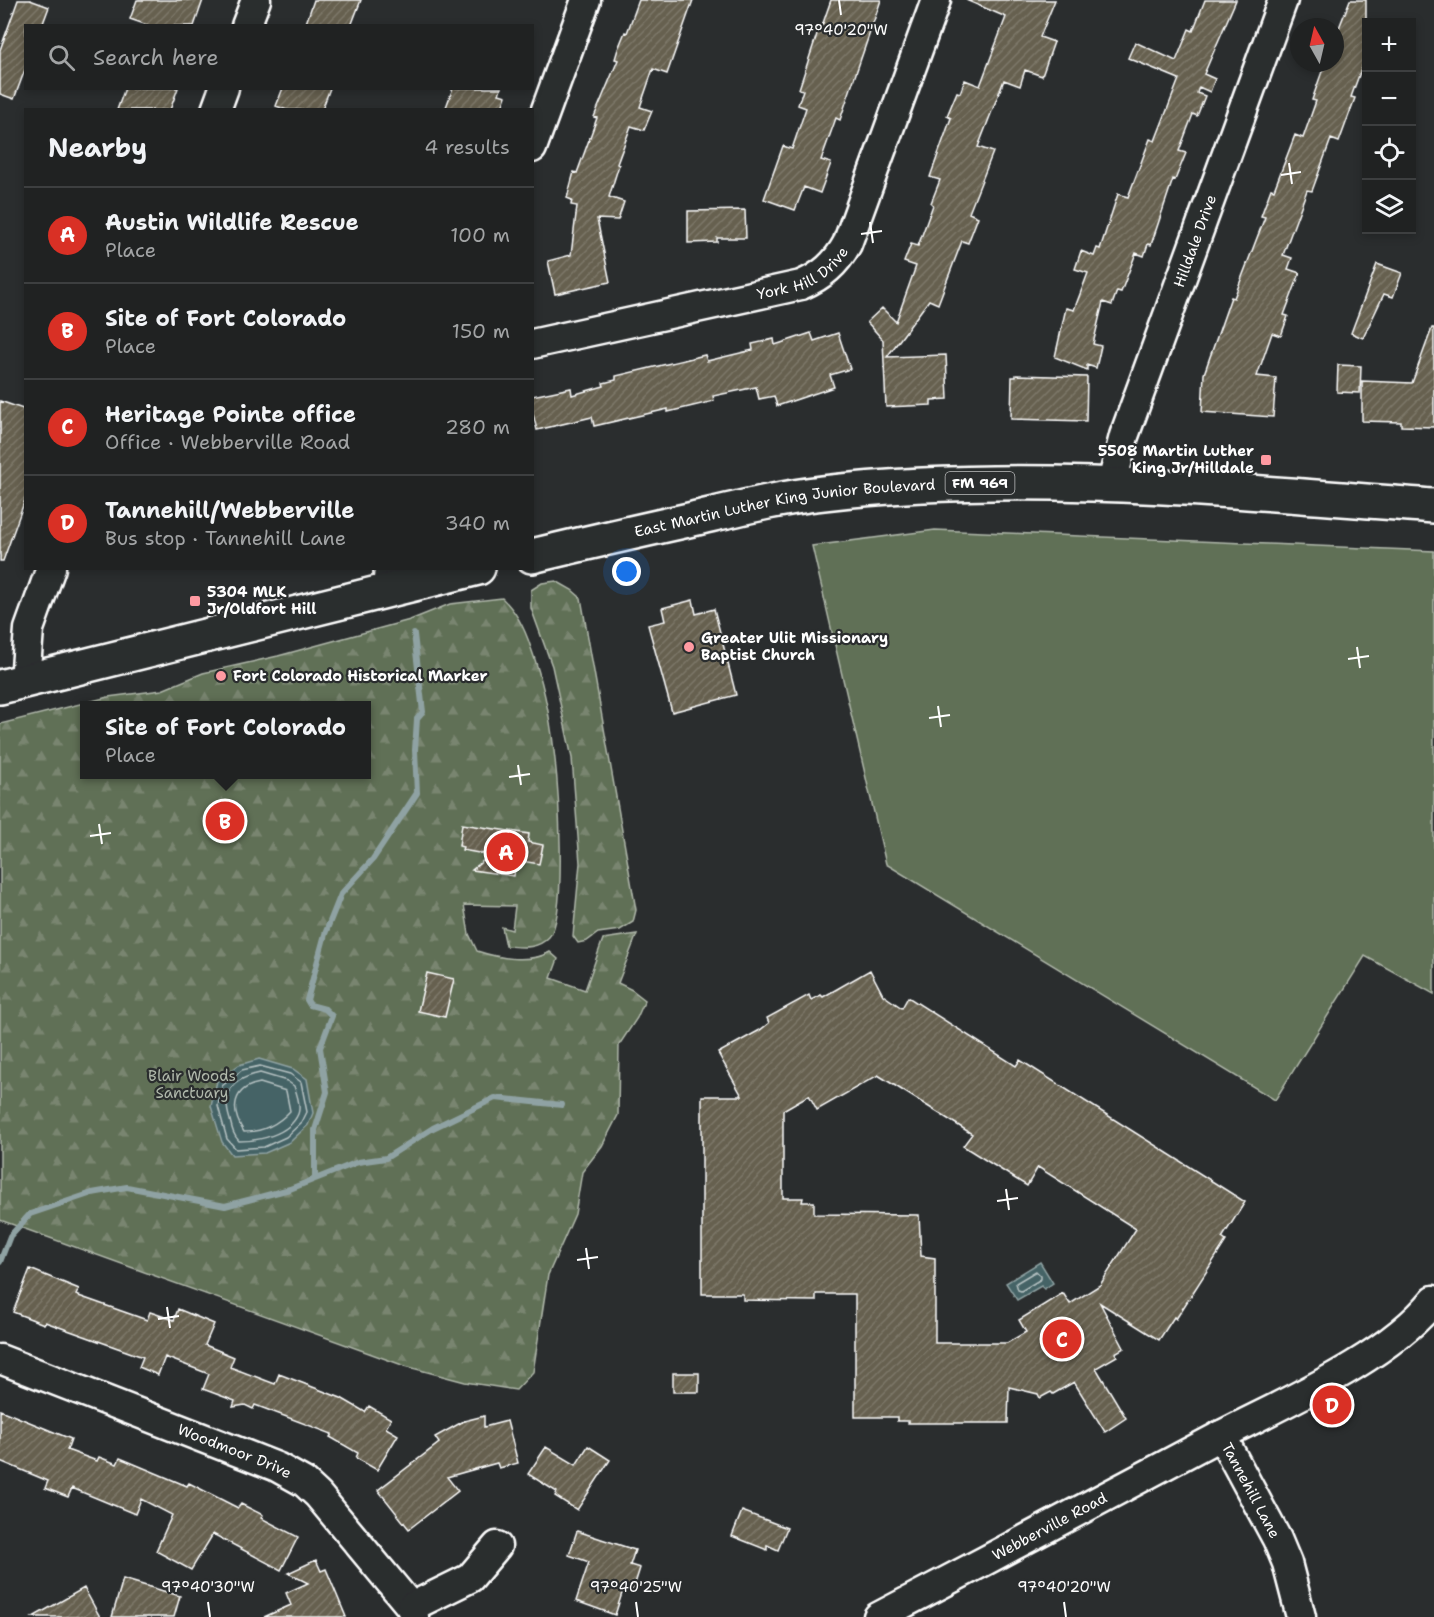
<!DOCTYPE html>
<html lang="en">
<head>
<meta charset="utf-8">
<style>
  :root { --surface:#202222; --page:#282a2a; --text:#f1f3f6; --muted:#a2a4a5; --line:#3d3f40; --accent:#d93025 }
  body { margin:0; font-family:"Shantell Sans",sans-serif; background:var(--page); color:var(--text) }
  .controls { position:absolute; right:18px; top:18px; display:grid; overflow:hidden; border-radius:0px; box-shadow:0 3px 9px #0003 }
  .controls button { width:54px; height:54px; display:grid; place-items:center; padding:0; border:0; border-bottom:2px solid var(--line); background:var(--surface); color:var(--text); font:30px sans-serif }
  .compass { position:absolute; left:1290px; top:18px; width:54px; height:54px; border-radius:50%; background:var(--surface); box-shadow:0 3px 9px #0003; rotate:352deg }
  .you { position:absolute; left:627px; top:572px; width:21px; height:21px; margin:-15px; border:4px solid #fff; border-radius:50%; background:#1a73e8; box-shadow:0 0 0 9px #1a73e833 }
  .badge { display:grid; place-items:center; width:39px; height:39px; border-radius:50%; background:var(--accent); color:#fff; font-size:20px; font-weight:700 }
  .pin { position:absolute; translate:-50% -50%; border:3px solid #fff; box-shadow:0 2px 6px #0006 }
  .popup { position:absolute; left:80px; top:701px; width:291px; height:78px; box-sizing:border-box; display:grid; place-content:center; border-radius:0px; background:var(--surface); filter:drop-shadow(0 2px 4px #0005); font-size:20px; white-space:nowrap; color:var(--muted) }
  .popup b { font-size:22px; color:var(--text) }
  .popup::after { content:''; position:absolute; left:50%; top:100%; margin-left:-12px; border:12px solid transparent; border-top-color:var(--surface) }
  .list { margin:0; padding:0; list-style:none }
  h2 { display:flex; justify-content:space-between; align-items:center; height:78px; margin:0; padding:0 24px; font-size:26px }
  h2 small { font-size:20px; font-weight:400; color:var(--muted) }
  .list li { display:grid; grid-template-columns:39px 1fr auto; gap:18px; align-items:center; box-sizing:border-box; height:96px; padding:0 24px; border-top:2px solid var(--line) }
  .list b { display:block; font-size:22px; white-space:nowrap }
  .list p { margin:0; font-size:20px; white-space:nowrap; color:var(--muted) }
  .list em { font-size:20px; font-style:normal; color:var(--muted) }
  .icon { flex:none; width:33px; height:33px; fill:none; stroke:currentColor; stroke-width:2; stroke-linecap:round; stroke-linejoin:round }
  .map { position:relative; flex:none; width:1434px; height:1617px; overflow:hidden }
  .search { position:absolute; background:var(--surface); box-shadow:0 3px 9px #0003; left:24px; top:24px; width:510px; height:66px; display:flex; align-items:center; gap:15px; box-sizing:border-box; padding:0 21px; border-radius:0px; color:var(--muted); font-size:22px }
  .panel { position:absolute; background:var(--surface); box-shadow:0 3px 9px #0003; left:24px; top:108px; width:510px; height:462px; border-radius:0px }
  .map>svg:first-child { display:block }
</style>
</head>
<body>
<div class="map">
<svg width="1434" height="1617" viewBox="0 0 1434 1617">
  <defs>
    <pattern id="forest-firs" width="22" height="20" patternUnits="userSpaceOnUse" patternTransform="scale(1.5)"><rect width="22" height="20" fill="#617057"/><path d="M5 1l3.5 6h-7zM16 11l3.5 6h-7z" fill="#798570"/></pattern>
    <pattern id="building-hatch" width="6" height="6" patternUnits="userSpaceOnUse" patternTransform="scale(1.5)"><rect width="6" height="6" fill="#66604f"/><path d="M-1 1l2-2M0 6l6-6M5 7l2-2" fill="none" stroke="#7d7869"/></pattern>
  </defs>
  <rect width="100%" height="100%" fill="#2a2d2e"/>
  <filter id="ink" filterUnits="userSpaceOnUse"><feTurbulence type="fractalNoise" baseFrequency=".0167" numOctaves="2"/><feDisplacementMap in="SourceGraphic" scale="12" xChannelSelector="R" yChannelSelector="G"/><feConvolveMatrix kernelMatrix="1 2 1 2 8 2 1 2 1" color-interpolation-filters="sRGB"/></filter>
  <g filter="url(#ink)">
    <path fill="#617057" stroke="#b0b8ab" stroke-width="1.5" d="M935,530L1434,551V994L1365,956L1275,1100L886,864L812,546Z"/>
    <path fill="url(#forest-firs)" stroke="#b0b8ab" stroke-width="1.5" fill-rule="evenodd" d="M556,581L572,590L581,598L636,910L633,922L620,930L598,933L587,941L578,943L573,936L580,863L572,758L552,666L531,608V590L542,583Z
      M502,598C516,611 525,629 531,648C543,681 550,716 554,751C558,783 568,916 549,937C537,950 521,947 506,946L502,927L512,930L515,906L464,905L469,934L477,951C498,958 530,964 550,952L558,959L551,978L585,990L603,939L637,934L618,983L632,990L645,1000L637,1018L619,1045L618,1115L602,1146L582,1172L575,1214L548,1275L533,1372L516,1390L465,1382L405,1366L0,1220V724L108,697L162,690L203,673L278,656L410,620L450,604ZM84,706H366V774H84Z"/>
    <path fill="#456466" stroke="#8fa2a3" stroke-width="1.5" d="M259,1059L293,1069L307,1079L313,1113L308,1125L290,1142L265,1153L232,1155L222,1142L211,1106L217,1081L239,1065Z
      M1040,1262L1053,1283L1044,1289L1041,1286L1017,1300L1006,1283Z"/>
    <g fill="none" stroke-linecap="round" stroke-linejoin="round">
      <path stroke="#b5c1c2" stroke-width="1.5" d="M260,1066L290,1074L301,1082L307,1112L302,1122L286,1137L264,1147L236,1149L227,1139L218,1106L222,1086L242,1070Z
        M260,1073L287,1081L294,1086C297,1094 301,1107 298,1114C289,1135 258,1141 239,1141C233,1135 232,1128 230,1120C221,1092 232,1079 260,1073Z
        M260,1083L286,1091L290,1111C277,1125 263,1132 244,1132C230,1110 232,1088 260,1083Z
        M1036,1271L1041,1276V1279L1021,1291L1018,1290L1016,1283Z"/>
      <path stroke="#8fa2a3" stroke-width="6" d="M315,1179V1130L327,1092L320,1048L332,1016L325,1009L310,1005L307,1000L325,934L341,894L373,859L417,793L415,750L417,719L423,712L414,634
        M0,1262L10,1236L30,1214L92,1193L127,1187L225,1206L290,1189L358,1162L386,1158L433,1128L495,1098L562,1105"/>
    </g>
    <path fill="url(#building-hatch)" stroke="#fff" stroke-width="1.5" fill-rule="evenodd" d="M18,0H30L49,7L42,26H26V67L14,99L0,94V50Z
      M137,0H203L194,26H150L130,19Z
      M314,0H361L351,26H305Z
      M639,0H693L667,74L653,69L640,107L652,111L644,130L631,126L617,164L619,165L609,197L624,202L618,220L597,219L610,282L555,294L548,261L571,255L577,206L571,205L572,200L567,198L574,172L577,173L597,118L594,117L618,60L615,59L618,49L625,32L627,33Z
      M831,0H881L840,120L836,118L821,160L831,163L820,193L804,187L795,210L764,199L783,146L792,149L806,108L798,105L803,90L799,89L819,28L821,29Z
      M966,0H1055L1040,37L1054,42L1042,76L1025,70L1020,86L1004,80L978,147L993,152L969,213L978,217L968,243L962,241L938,304L929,300L887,357L946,355L948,399L931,400V405L886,407L883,340L867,322L882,308L896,322L916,266L904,262L911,244L918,246L933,205L931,203L940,180L930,177L951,118L947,116L957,92L960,93L965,80L980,86L1006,17Z
      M1205,0H1236L1204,74L1215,79L1210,92L1199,87L1197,93L1205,96L1197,116L1193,114L1179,151L1186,153L1175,180L1173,179L1151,245L1148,244L1144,256L1136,253L1121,292L1117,291L1112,305L1103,302L1093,344L1101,346L1096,368L1087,365V370L1055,357L1066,308L1074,310L1088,273L1075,269L1081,251L1094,256L1097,248L1100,249L1118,194L1128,197L1150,139L1155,141L1179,79L1128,58L1135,42L1176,61L1189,29L1193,31Z
      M1350,0H1366V56L1351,97L1355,98L1339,142L1331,139L1312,191L1307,190L1283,255L1292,258L1288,269L1300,273L1284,315L1288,316L1281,336L1272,333L1257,376L1276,378L1273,417L1202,412L1204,374L1231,297L1234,298L1265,217L1261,216L1271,189L1274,190L1295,135L1303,138L1316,101L1312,100L1325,63H1335V38Z
      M125,88H178L170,110H117Z
      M283,88H330L322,110H287L276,106Z
      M453,88H501L499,94L506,96L501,110H445Z
      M745,210L746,238H717V242L688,243V211Z
      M1377,264L1402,273L1393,297L1384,294L1363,338L1351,333Z
      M1432,328H1434V427L1401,426V422L1362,421V381L1412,383Z
      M811,333L814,341L838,333L850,369L830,375L834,387L777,406L774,396L759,399L756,387L713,396L714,401L668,412V409L594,426L592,417L537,430L532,410V396L571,388L572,395L604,386L603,383L616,380V376L705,355L707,361L753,350L752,344L774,339L775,345Z
      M1338,365L1361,366L1360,393L1337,392Z
      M1016,375L1087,377L1086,421L1011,419L1012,377H1016Z
      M0,401L26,410V497L3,561H0Z
      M693,600L696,614L714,609L736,695L672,712L648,625L665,621L662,608Z
      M462,824L529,834L528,842L543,845L539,864L516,860L514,876L472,870L490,855L462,850L463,847L459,846Z
      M870,970L883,995L902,1008L908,997L1016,1066L1020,1060L1245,1202L1222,1238L1226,1241L1176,1319L1174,1317L1159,1340L1100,1303L1124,1348L1115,1353L1117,1356L1096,1368L1126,1418L1105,1432L1074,1382L1053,1394L1051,1392L1040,1398L1038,1394L1009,1387L1008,1423H908V1421H897V1417H855V1294H816V1301L743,1300V1294H702V1096H742L718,1053L760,1030L769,1023L767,1018L809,995L811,1000L821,995L823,997ZM878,1075L972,1134L963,1146L1027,1186L1038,1167L1136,1229L1100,1285L1070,1304L1063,1293L1019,1320L1026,1332L1007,1343H935V1258L921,1256L919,1215L814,1214V1202H802L803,1198H783V1110L809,1095L817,1110Z
      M427,973L454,979L445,1017L418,1011Z
      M30,1269L79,1289L76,1295L147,1320L150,1312L174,1320L178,1309L214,1324L205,1345L234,1357L230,1367L275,1384L279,1374L341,1398L365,1412L369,1406L391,1419L386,1428L398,1435L377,1470L356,1458L358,1453L330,1437L332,1434L255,1405L253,1409L245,1405L233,1407L235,1401L203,1389L209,1374L165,1357L158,1375L139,1367L143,1357L45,1322L44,1324L13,1312Z
      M673,1373H699V1392H673Z
      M0,1410L71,1439L67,1450L97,1461L99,1457L117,1464L120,1458L187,1486L189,1483L238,1508L241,1504L263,1515L261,1518L298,1537L281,1570L213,1534L191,1570L156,1551L172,1515L141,1499L135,1514L72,1488L68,1497L45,1488L48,1481L0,1461Z
      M484,1416V1427L507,1421L518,1463L499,1468L497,1463L447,1477L458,1491L409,1529L378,1490L439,1443L435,1437L464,1421Z
      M588,1446L610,1460L577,1510L555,1496L557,1492L528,1474L546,1447L576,1465Z
      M742,1511L787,1528L778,1550L767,1545V1550L732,1536Z
      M577,1531L635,1550L630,1565L640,1568L633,1590L624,1587L615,1615L576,1601L589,1562L569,1555Z
      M316,1560L321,1571L326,1569L346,1617H264L291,1605L286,1593L308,1583L288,1573Z
      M123,1579L180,1596L174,1617H112Z
      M84,1588L100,1617H33Z"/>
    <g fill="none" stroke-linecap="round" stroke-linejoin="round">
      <defs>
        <g id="minor">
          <path d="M246,26L256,0"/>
          <path d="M216,110L224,88"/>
          <path d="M532,148L586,0"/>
          <path id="s1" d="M532,344L801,285C822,276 836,264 847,244L936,0"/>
          <path id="s2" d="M1112,483L1124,436L1283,0"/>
          <path d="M387,591L389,568"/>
          <path d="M25,681L29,629L51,568"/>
          <path id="s3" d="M0,1359L277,1467L304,1482L318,1495L411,1607L414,1617"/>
          <path id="s4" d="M1221,1435L1277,1539L1287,1563L1301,1617"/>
          <path d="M411,1607L470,1578L497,1546"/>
          <path id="s5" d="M878,1617C991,1558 1103,1498 1216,1438C1283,1403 1387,1359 1434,1300"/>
        </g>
        <g id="major">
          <path id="s6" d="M532,556C586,543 639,531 693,519C736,509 779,498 823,493C1027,470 1230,491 1434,506"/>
          <path d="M0,687L478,568"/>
        </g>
      </defs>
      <use href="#minor" stroke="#fff" stroke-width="33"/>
      <use href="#major" stroke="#fff" stroke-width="38"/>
      <use href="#minor" stroke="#2a2d2e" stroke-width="28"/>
      <use href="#major" stroke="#2a2d2e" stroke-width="33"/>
    </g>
  </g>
  <path fill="none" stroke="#fff" stroke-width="2" d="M839,0L841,15M1289,163L1292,184M1281,175L1301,172M870,222L873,243M861,234L882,231M1357,647L1360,668M1348,659L1369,656M938,706L941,727M929,718L950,715M518,765L521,785M509,777L530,774M99,824L102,844M90,836L111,833M1006,1189L1009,1210M997,1201L1018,1198M586,1248L589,1269M577,1260L598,1257M167,1307L170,1328M158,1319L179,1316M208,1602L210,1617M636,1602L638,1617M1064,1602L1066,1617"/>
  <g fill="#ff9aa2" stroke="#2a2d2e" stroke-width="2">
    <rect x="1260" y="454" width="12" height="12" rx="3"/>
    <rect x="189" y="595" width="12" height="12" rx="3"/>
    <circle cx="689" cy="647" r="6"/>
    <circle cx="221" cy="676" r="6"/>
  </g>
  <g text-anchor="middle" stroke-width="4.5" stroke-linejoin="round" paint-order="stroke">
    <rect fill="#2a2d2e" stroke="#bfc0c0" stroke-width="1.5" x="945.5" y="472" width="69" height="22" rx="4.5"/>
    <g font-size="14" font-weight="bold" fill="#fff">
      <text x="980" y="488">FM 969</text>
    </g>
    <g font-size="15" fill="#fff" stroke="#2a2d2e">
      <text dy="5" stroke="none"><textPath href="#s2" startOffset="256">Hilldale Drive</textPath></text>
      <text dy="5" stroke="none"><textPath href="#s1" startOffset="282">York Hill Drive</textPath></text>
      <text dy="5" stroke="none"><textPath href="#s6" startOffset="258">East Martin Luther King Junior Boulevard</textPath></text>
      <text dy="5" stroke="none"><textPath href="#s3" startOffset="252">Woodmoor Drive</textPath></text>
      <text dy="5" stroke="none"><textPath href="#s4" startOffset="63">Tannehill Lane</textPath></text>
      <text dy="5" stroke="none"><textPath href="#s5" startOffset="194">Webberville Road</textPath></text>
    </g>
    <g font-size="15" font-weight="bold" fill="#fff" stroke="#2a2d2e" text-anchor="start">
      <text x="1254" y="456" text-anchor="end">5508 Martin Luther<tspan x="1254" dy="17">King Jr/Hilldale</tspan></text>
      <text x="207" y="597">5304 MLK<tspan x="207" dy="17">Jr/Oldfort Hill</tspan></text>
      <text x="701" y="643">Greater Ulit Missionary<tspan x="701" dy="17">Baptist Church</tspan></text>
      <text x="233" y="681">Fort Colorado Historical Marker</text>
    </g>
    <g font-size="15" fill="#b0b8ab" stroke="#2a2d2e">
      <text x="192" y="1081">Blair Woods<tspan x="192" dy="17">Sanctuary</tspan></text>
    </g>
  </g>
  <g font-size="15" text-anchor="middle" fill="#fff" stroke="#2a2d2e" stroke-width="4.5" stroke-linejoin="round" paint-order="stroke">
    <text x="841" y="35">97°40'20"W</text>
    <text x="208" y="1592">97°40'30"W</text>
    <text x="636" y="1592">97°40'25"W</text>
    <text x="1064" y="1592">97°40'20"W</text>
  </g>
</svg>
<div class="controls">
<button>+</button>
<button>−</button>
<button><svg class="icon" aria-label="locate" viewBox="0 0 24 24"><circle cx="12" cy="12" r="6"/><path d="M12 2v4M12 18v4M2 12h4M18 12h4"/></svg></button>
<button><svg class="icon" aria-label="layers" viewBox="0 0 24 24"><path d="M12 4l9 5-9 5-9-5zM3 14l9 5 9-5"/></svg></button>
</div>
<svg class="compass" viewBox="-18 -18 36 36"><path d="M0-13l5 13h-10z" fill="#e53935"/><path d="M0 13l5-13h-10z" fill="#a2a4a5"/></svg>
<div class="you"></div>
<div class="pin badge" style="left:506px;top:852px">A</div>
<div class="pin badge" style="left:225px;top:821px">B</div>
<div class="popup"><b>Site of Fort Colorado</b>Place</div>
<div class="pin badge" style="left:1062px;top:1339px">C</div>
<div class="pin badge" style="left:1332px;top:1405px">D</div>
<div class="search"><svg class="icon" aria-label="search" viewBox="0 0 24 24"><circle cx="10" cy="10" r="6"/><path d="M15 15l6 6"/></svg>Search here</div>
<section class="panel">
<h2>Nearby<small>4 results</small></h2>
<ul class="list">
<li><span class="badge">A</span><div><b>Austin Wildlife Rescue</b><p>Place</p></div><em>100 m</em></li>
<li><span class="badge">B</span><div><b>Site of Fort Colorado</b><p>Place</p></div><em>150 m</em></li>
<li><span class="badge">C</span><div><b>Heritage Pointe office</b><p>Office · Webberville Road</p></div><em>280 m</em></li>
<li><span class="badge">D</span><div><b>Tannehill/Webberville</b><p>Bus stop · Tannehill Lane</p></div><em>340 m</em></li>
</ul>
</section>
</div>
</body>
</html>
